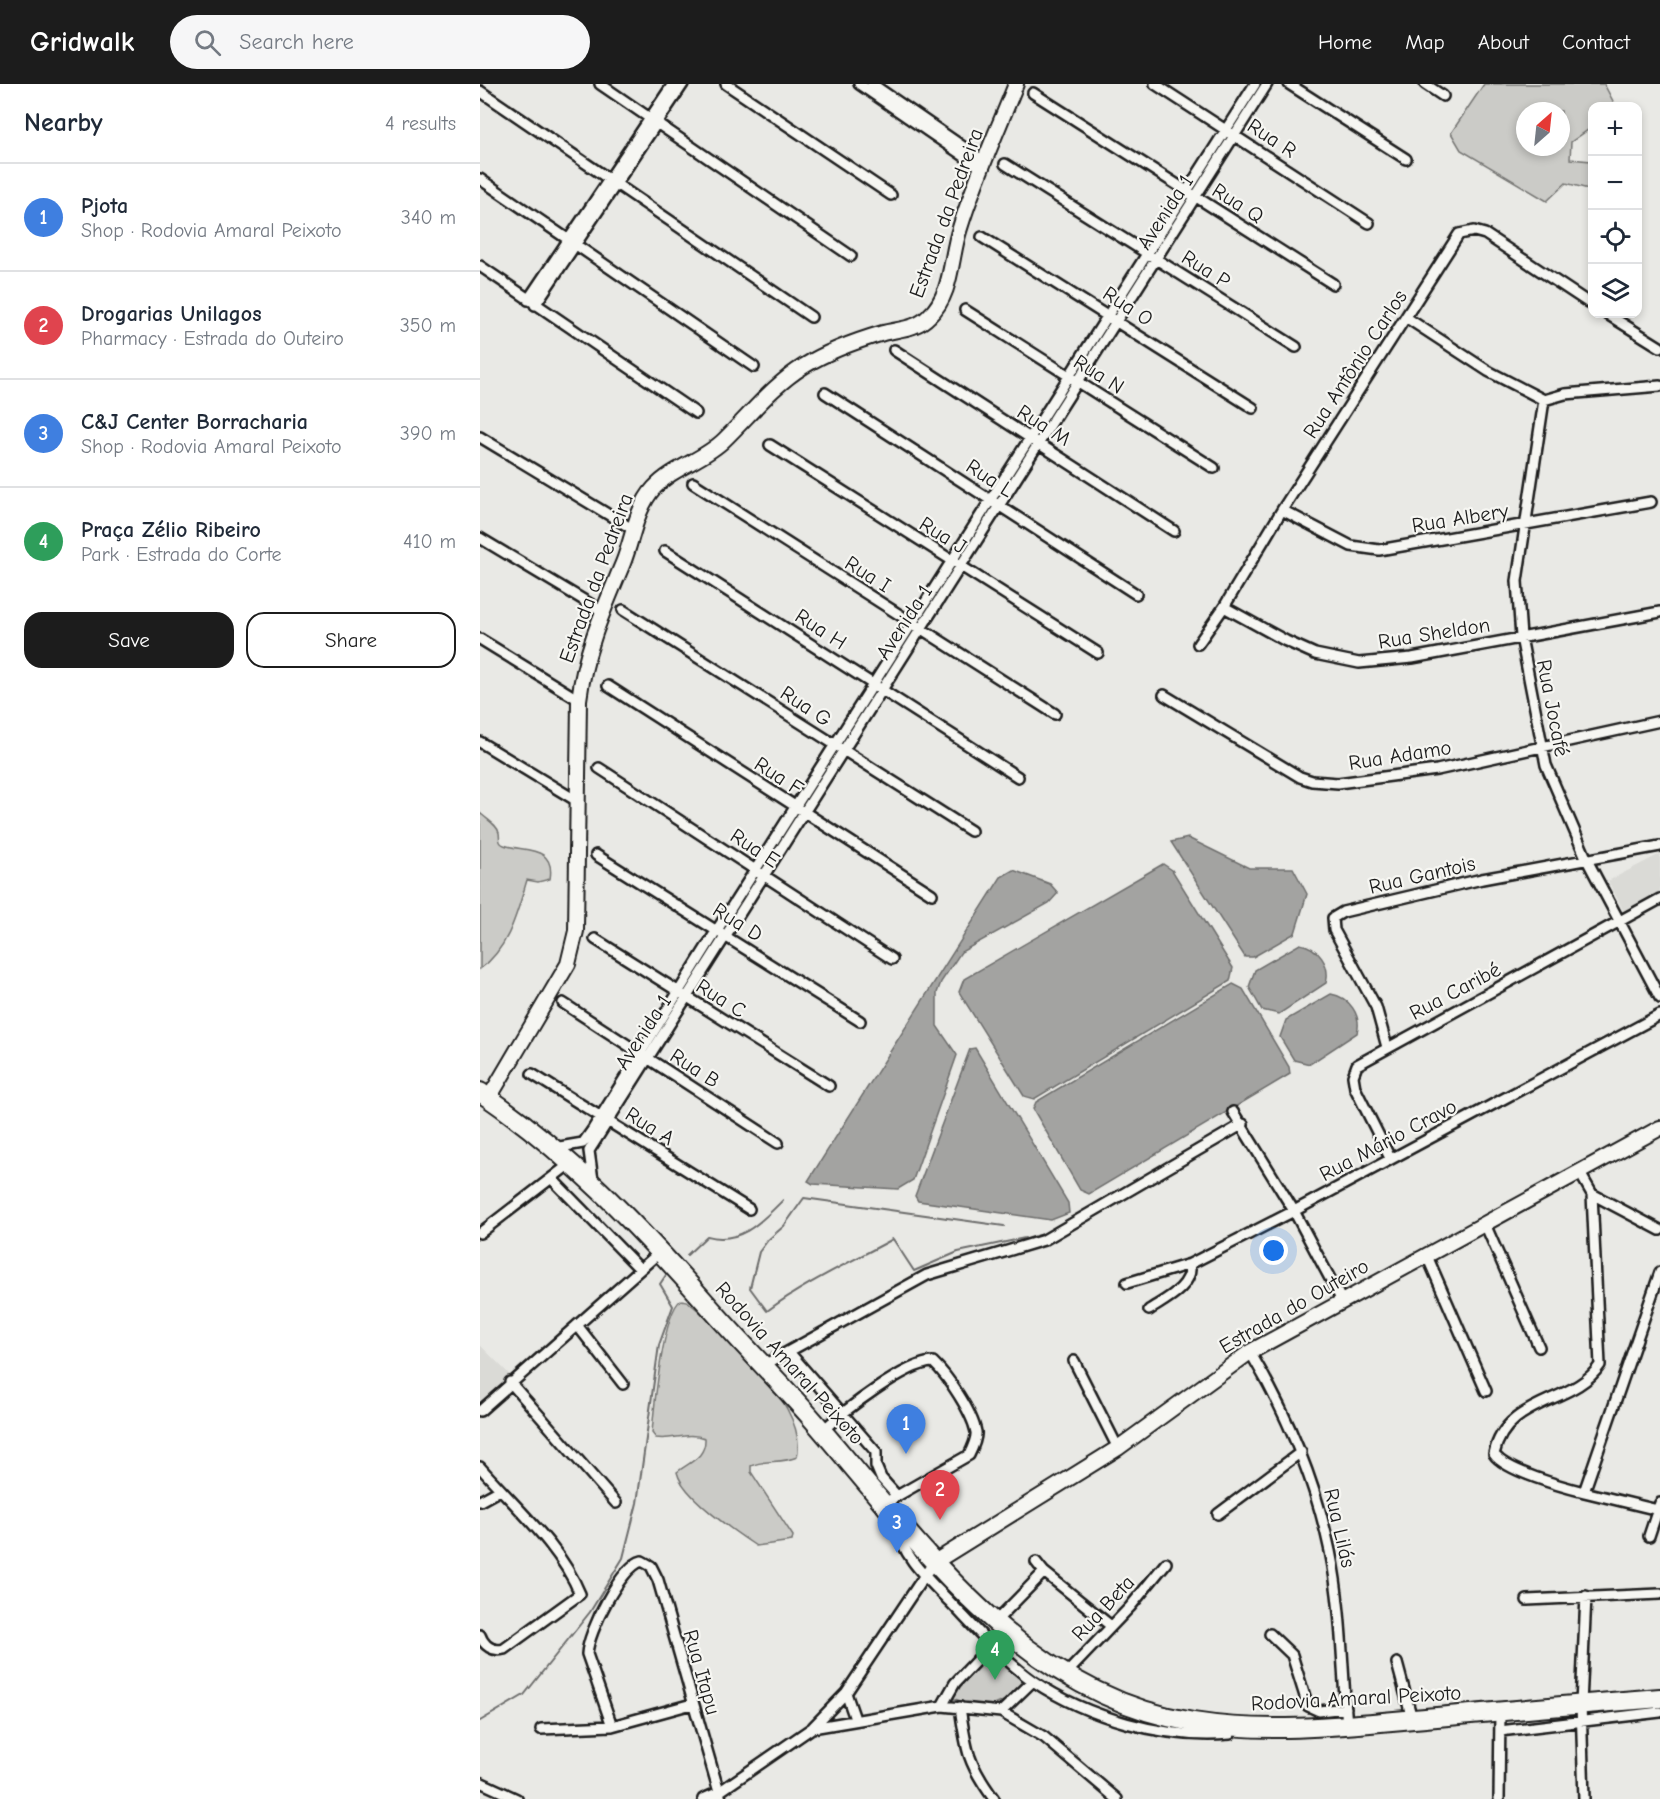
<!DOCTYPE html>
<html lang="en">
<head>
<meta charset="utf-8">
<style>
  :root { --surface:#fff; --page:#f6f6f7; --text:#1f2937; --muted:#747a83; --line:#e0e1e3; --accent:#1c1c1c }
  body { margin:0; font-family:"Comic Neue",sans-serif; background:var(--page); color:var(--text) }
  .controls { position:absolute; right:18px; top:18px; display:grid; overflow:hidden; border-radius:12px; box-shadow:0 3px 9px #0003 }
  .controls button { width:54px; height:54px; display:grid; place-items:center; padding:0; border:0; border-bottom:2px solid var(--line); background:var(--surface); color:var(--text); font:30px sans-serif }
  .compass { position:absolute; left:1036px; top:18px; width:54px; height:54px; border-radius:50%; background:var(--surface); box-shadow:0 3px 9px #0003; rotate:27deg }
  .you { position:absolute; left:794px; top:1167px; width:21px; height:21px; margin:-15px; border:4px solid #fff; border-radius:50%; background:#1a73e8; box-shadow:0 0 0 9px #1a73e833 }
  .badge { display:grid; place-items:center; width:39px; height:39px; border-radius:50%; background:var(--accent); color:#fff; font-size:20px; font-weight:700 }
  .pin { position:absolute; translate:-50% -50px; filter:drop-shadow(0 2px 3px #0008) }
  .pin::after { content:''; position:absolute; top:32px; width:21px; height:18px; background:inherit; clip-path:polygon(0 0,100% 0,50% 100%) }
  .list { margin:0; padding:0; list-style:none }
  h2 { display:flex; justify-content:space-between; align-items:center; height:78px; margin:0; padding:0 24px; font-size:26px }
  h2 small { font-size:20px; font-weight:400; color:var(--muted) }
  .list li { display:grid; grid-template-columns:39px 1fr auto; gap:18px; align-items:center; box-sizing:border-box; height:108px; padding:0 24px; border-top:2px solid var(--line) }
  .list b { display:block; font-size:22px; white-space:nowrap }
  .list p { margin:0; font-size:20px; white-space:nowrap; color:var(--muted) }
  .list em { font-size:20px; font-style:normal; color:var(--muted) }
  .actions { display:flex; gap:12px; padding:18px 24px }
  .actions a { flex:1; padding:14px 0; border:2px solid var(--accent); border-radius:18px; text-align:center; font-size:21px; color:var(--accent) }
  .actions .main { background:var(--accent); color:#fff }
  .icon { flex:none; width:33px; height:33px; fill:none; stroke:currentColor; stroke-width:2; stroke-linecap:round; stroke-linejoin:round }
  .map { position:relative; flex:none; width:1180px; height:1715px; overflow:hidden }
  header { display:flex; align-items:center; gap:36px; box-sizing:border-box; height:84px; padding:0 30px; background:var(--accent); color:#fff }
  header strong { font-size:28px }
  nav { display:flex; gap:33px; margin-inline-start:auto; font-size:21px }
  .search { width:420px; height:54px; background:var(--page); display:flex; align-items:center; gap:15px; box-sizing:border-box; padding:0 21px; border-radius:33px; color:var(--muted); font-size:22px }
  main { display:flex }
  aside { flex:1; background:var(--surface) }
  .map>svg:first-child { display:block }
</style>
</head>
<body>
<header>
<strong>Gridwalk</strong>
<div class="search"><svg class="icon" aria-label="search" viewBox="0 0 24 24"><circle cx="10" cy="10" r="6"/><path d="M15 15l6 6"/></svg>Search here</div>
<nav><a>Home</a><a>Map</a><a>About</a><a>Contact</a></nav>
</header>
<main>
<aside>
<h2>Nearby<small>4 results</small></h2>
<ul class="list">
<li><span class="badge" style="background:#3f7fe0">1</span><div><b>Pjota</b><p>Shop · Rodovia Amaral Peixoto</p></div><em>340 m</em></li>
<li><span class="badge" style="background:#e0444e">2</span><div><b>Drogarias Unilagos</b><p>Pharmacy · Estrada do Outeiro</p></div><em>350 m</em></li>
<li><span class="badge" style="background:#3f7fe0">3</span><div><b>C&amp;J Center Borracharia</b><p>Shop · Rodovia Amaral Peixoto</p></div><em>390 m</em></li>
<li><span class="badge" style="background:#2e9e5b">4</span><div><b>Praça Zélio Ribeiro</b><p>Park · Estrada do Corte</p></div><em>410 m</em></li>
</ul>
<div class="actions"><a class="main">Save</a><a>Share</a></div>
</aside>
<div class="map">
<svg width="1180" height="1715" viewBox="0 0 1180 1715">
  <rect width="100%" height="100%" fill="#e9e9e5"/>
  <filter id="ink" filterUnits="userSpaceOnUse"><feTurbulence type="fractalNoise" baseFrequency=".0167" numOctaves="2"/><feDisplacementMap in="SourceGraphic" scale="12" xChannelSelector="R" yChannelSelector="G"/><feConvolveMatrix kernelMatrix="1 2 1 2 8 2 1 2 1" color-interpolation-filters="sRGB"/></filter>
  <g filter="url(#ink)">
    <path fill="#dadad6" d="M1180,770V810L1144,828L1128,797Z
      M0,1261L31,1292L0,1319Z"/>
    <path fill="#cbcbc7" stroke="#747472" stroke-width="1.5" fill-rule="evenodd" d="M1004,0H1124L1134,19L1133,22H1112V43L1091,58L1090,75L1111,77L1112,106L1086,99L1067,117L981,66L971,49ZM1045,27H1081V63H1045Z
      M0,729C6,735 18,741 19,749C20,754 18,759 24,761C41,768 76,760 70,795L58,798L47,796C37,829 29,864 0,885Z
      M201,1216L207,1217C243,1247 329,1322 317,1373C302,1380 283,1375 271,1382V1388L313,1452L312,1457L276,1462C255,1448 202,1412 197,1388C209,1378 226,1374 225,1354C207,1347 193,1357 176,1354L172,1349C174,1324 183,1228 201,1216Z
      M513,1568L544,1593L546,1600C519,1624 507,1628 472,1614L473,1610Z"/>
    <path fill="#a3a3a1" stroke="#6d6d6c" stroke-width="1.5" d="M708,754L769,784H813L827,810L815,849L773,873H765L691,758Z
      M683,780L692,786L753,884L750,897L554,1015L544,1012L479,908L484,895Z
      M533,786L570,800L578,809L569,819L481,868L461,898L457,909V942L477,971L433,1096L418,1105L333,1100L328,1097L521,793Z
      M820,860C838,863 851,881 846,899L799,930L782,926L769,903L775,886Z
      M753,900L763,905L809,983L810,990L609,1110L600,1106L553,1025L556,1018Z
      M851,910C869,913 882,931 877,949L830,980L814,976L800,953L806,936Z
      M495,964L588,1119L589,1129L571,1136L438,1117L435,1112L490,965Z"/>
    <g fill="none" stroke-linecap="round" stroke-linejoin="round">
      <path stroke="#6d6d6c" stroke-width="2" d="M524,1142L324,1114L304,1142L288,1156L279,1168L270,1204L287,1227C326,1198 371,1178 413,1155L434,1187L478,1168L545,1154
        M207,1171L227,1152C260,1161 281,1138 303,1116
        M0,1637L44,1611L110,1528L143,1474L157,1419L179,1261L193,1222L180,1200L188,1188"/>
      <defs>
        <path id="street" d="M120,0L371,172
          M246,0L411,111
          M379,0L503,85
          M392,0L505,78
          M675,0L889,139
          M809,0L926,75
          M945,0L963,12
          M0,7L331,233
          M553,9L853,200
          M525,80L816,263
          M0,95L274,283
          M502,153L773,324
          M0,182L216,329
          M48,216L193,0
          M55,221L203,0
          M485,226L734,384
          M1127,230L1180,263
          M927,234L1008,287L1064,316L1085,310L1180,302
          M414,266L694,447
          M345,309L656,510
          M1064,316L1037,497L1041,553L1066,681L1107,776L1180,914
          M0,353L154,446
          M290,361L618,569
          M213,399L575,630
          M802,426L871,462L899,466L1171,418
          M0,454L122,527
          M185,467L538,693
          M744,523L806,557L835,570L879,579L932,574L1180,528
          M143,526L491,747
          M0,555L99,616
          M718,560L744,523L802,426L979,150L994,147L1005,150L1112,221
          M128,602L452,810
          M684,611L820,693L832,697L858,699L957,686L1180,637
          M0,658L97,717
          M119,684L412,875
          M116,771L380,937
          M115,855L349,1002
          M83,919L298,1059
          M907,963L896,923L854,846L853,834L863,828L1002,795L1180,762
          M52,990L269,1125
          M753,1028L814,1127L862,1217
          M74,1064L103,1059L113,1045L237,846L775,0
          M910,1074L875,1004L873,992L877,981L1180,815
          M1100,1089L1112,1110L1120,1281C1094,1321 1026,1313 1014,1370C1025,1387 1084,1403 1104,1408L1180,1188
          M73,1096L160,1185
          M113,1096L109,1067L112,1062L787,0
          M1112,1110L1180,1146
          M1005,1140L1059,1263
          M0,1149L91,1079
          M947,1172L1006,1307
          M647,1199L710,1180L814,1127L1180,931
          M669,1226C686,1215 713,1203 710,1180
          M97,1241L143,1300
          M309,1268L396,1368V1382L401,1394L417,1412
          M770,1268C807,1330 835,1396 850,1467C862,1524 862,1584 867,1641
          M594,1277L638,1364
          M284,1281L447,1191L564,1156L763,1040
          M30,1298L136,1419
          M0,1327L181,1167
          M342,1347C364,1327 425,1279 453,1278C468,1292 492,1328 496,1348C497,1355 492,1365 489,1371L403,1420
          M0,1383C35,1423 80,1461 100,1510L24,1565C13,1568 4,1562 0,1551
          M1104,1408L1178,1426
          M0,1417L20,1406
          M738,1430L821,1368
          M416,1440C423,1474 447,1494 470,1518C496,1545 522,1575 553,1597C607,1633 684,1656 750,1650
          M1169,1452L1180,1419
          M556,1478L564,1488L631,1542
          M1047,1516L1180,1510
          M515,1538L564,1488
          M790,1550L812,1571L828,1622L839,1627L866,1624
          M917,1579L932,1635
          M585,1591L650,1523L686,1479
          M366,1609L375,1635
          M462,1622L475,1599L511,1561
          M480,1623C486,1666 488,1680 514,1715
          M521,1628L553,1597
          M132,1642L107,1570C108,1548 141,1482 162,1477L171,1482L178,1496L241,1715
          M333,1643L366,1609L453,1479
          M61,1645L132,1642L212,1620
          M1020,1647L1180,1628
          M0,1698L37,1715
          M223,1715L239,1708L332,1644L462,1622L521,1628L564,1653L637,1715
          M1019,1715L1020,1628
          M1104,1715L1101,1620L1106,1512"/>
        <path id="secondary" d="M9,1014L88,880L96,847L99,616C105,566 124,525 143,479C153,454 156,424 174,404C193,383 224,376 244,356C270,331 293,301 324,282C348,267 376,257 403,249C419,245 437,245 449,232C473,210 470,173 480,144C495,95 517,48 536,0
          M453,1479L638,1364L770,1268L1180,1044"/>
        <path id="highway" d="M0,1008C86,1066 158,1142 226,1219C261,1259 298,1296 333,1336C439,1458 541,1611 713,1638C794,1651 876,1640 957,1633C1031,1626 1106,1620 1180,1614"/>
      </defs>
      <use href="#street" stroke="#1c1c1c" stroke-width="14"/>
      <use href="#secondary" stroke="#1c1c1c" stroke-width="18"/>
      <use href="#highway" stroke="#1c1c1c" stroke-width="22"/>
      <use href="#street" stroke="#f6f6f2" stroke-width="9"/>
      <use href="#secondary" stroke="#f6f6f2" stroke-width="14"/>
      <use href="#highway" stroke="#f6f6f2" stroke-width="18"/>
    </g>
  </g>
  <g text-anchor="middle" stroke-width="4.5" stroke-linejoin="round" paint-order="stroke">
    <g font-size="21" fill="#1c1c1c" stroke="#f6f6f2">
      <text transform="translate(792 54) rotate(33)" y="7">Rua R</text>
      <text transform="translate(758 119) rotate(32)" y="7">Rua Q</text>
      <text transform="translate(685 128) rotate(-57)" y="7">Avenida 1</text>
      <text transform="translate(466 129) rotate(-70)" y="7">Estrada da Pedreira</text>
      <text transform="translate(726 185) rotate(32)" y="7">Rua P</text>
      <text transform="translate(648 222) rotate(33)" y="7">Rua O</text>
      <text transform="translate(875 280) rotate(-57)" y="7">Rua Antônio Carlos</text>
      <text transform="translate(619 290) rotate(32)" y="7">Rua N</text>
      <text transform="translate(564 341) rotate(32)" y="7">Rua M</text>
      <text transform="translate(510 394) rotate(33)" y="7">Rua L</text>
      <text transform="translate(980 434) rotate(-9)" y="7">Rua Albery</text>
      <text transform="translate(463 451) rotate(32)" y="7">Rua J</text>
      <text transform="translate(388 490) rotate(32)" y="7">Rua I</text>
      <text transform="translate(116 494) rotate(-70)" y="7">Estrada da Pedreira</text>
      <text transform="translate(424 538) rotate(-57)" y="7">Avenida 1</text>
      <text transform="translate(341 545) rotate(33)" y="7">Rua H</text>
      <text transform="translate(954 549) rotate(-9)" y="7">Rua Sheldon</text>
      <text transform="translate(326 622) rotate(33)" y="7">Rua G</text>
      <text transform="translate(1073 624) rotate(79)" y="7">Rua Jocafé</text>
      <text transform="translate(920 671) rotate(-9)" y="7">Rua Adamo</text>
      <text transform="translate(299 692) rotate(33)" y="7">Rua F</text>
      <text transform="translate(275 764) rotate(33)" y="7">Rua E</text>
      <text transform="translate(942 791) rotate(-13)" y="7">Rua Gantois</text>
      <text transform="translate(258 838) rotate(32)" y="7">Rua D</text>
      <text transform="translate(975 907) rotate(-28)" y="7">Rua Caribé</text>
      <text transform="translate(241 914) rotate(32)" y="7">Rua C</text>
      <text transform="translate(163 948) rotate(-57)" y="7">Avenida 1</text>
      <text transform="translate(215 984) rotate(33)" y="7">Rua B</text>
      <text transform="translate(170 1042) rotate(32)" y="7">Rua A</text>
      <text transform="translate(908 1056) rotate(-28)" y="7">Rua Mário Cravo</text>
      <text transform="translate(814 1222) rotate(-30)" y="7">Estrada do Outeiro</text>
      <text transform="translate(310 1279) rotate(48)" y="7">Rodovia Amaral Peixoto</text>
      <text transform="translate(860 1444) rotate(77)" y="7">Rua Lilás</text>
      <text transform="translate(623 1524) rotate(-47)" y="7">Rua Beta</text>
      <text transform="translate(222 1588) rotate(74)" y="7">Rua Itapu</text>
      <text transform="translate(876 1614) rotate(-3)" y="7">Rodovia Amaral Peixoto</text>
    </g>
  </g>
</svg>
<div class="controls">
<button>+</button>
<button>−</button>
<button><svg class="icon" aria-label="locate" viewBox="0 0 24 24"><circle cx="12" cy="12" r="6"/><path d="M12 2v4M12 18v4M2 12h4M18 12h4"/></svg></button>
<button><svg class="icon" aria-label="layers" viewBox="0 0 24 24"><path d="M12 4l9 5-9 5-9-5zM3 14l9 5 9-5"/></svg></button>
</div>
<svg class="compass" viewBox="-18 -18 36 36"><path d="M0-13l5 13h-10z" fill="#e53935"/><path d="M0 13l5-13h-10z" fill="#747a83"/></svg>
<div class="you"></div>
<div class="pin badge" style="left:426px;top:1370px;background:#3f7fe0">1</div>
<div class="pin badge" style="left:460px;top:1436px;background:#e0444e">2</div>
<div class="pin badge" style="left:417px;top:1469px;background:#3f7fe0">3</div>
<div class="pin badge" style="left:515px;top:1596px;background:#2e9e5b">4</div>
</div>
</main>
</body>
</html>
